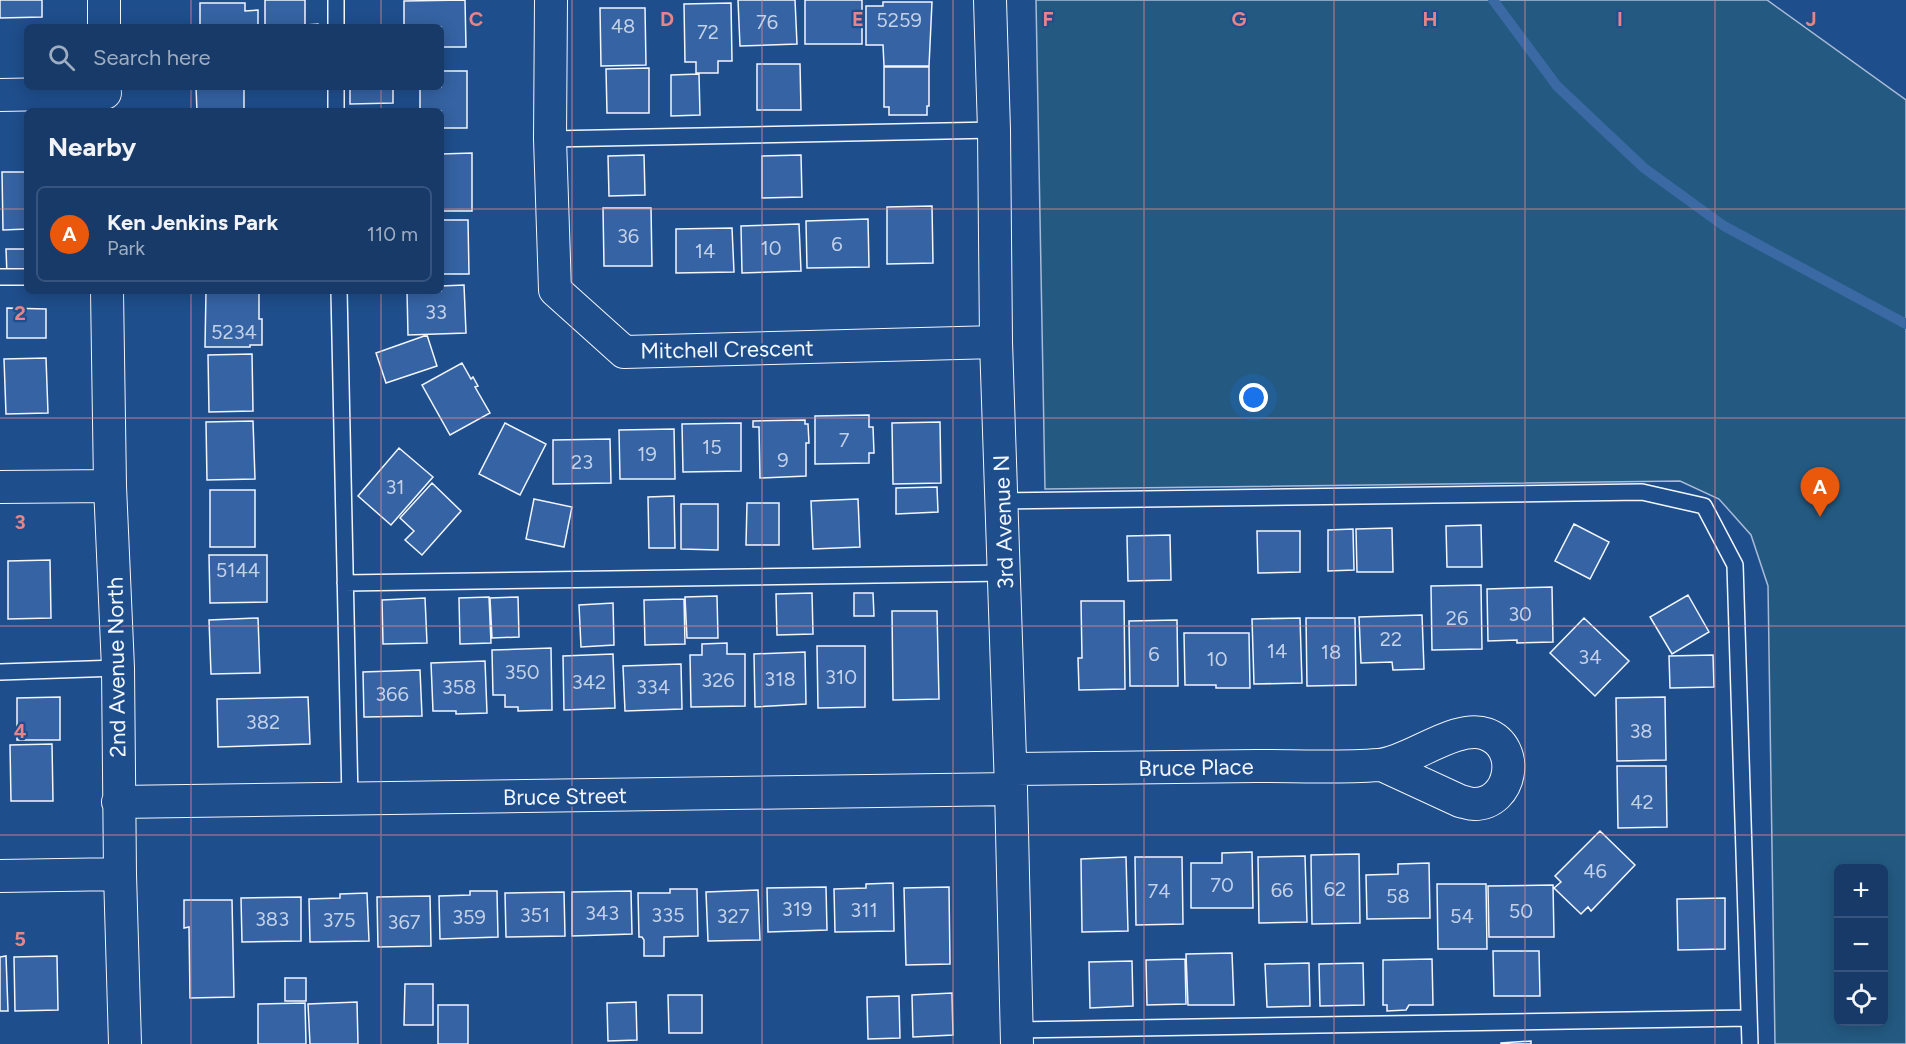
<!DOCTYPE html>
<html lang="en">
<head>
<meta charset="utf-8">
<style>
  :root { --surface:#173a69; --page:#244571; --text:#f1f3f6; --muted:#9eadc0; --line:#36547d; --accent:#ea580c }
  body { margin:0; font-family:Figtree,sans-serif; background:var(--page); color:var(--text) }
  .controls { position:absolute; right:18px; bottom:18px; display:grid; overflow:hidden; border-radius:9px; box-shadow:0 3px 15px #0003 }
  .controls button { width:54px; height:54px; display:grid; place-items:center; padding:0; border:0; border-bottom:2px solid var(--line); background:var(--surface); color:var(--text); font:30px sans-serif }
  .you { position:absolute; left:1254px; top:398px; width:21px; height:21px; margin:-15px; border:4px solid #fff; border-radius:50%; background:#1a73e8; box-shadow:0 0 0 9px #1a73e833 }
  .badge { display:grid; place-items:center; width:39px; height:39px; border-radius:50%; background:var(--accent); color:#fff; font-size:20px; font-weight:700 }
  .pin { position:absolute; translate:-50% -50px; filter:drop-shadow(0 2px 3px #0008) }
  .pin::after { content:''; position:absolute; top:32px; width:21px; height:18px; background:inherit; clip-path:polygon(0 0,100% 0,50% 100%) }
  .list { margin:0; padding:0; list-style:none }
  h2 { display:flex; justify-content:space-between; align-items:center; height:78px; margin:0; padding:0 24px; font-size:26px }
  h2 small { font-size:20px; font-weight:400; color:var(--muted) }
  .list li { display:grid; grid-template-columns:39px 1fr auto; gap:18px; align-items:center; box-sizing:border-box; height:96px; margin:0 12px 12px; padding:0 12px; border:2px solid var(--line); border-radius:9px }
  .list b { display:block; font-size:22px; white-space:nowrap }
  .list p { margin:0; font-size:20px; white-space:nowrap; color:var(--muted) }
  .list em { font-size:20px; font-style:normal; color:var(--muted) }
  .icon { flex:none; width:33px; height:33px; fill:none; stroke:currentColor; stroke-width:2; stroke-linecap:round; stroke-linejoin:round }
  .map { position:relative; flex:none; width:1906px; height:1044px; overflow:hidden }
  .search { position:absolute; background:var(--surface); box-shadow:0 3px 15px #0003; left:24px; top:24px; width:420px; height:66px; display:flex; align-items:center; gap:15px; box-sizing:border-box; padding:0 21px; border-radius:9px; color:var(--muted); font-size:22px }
  .panel { position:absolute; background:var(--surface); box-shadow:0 3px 15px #0003; left:24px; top:108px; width:420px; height:186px; border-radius:9px }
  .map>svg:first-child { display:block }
</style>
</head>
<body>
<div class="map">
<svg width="1906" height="1044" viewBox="0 0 1906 1044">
  <rect width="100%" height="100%" fill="#1f4e8c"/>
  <path fill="#245a82" stroke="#a8bbd7" stroke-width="1.5" fill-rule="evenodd" d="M1036,0H1767L1906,100V1044H1775L1768,586L1751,535L1719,499L1680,481L1045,489ZM1838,868H1884V1022H1838Z"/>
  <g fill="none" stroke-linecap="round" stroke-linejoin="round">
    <path stroke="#3b69a3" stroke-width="10" d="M1493,0L1557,86L1644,168L1724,226L1906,324"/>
  </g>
  <path fill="#3563a3" stroke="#f2f6ff" stroke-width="1.5" d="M0,0H42V17L0,18Z
    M265,0H305V25L318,24V27H265Z
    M465,0L466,47H441V27H404V1Z
    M738,0H795L797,44L740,46Z
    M805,0H862V44H805Z
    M883,2H932L929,66H884L883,45H866V6H883Z
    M200,3H245V11L258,10V27H200Z
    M731,3L732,61H718V73H696V62H685L684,4Z
    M600,8H645L646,65L601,66Z
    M757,64H800L801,110H757Z
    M884,67H929V106H927V115H889V107H884Z
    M649,68V113H607L606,69Z
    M441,71H467V128H441V111H420V87H441Z
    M699,74L700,115L671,116V75Z
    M196,87H244V111H197Z
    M350,87H393V103L350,104Z
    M472,153V211H441V154Z
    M644,155L645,195L609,196L608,156Z
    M801,155L802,197L762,198V156Z
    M2,172H27V229L3,230Z
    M932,206L933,263L887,264V207Z
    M603,208H651L652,266H604Z
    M868,219L869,267L807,268L806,221Z
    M441,220H468L469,274H441Z
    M799,224L801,271L742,273L741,226Z
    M732,228L734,272L676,273V229Z
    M6,249H27V275H7Z
    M464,285L466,333L408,335L407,291H441V286Z
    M206,291H259V319H262V345H250V347H205Z
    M7,308L46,309V338H7Z
    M427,335L437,366L386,383L376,353Z
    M252,354L253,411L209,412L208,355Z
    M46,358L48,413L6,414L4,359Z
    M462,363L471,379L473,377L478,386L475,387L490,413L450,435L422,385Z
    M869,415V427H873L874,453H869V463L815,464V416Z
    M805,420V424H808L809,443H806V476L760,478L759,427H753V421Z
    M253,421L255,479L207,480L206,422Z
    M940,422L941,483L893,484L892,423Z
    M505,423L546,444L520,495L479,474Z
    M741,423V471L683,472L682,424Z
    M674,429L675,479H620L619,430Z
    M610,439L611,483L553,484V440Z
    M399,448L433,477L391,525L358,496Z
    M432,483L461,511L422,555L405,540L414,531L400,518Z
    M937,487L938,512L896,514V488Z
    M210,490H255V547H210Z
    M674,496L675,548H649L648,497Z
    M534,499L572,507L564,547L526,539Z
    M858,499L860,547L813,549L811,501Z
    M747,503H779V545H746Z
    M681,504H718V550L681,549Z
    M1574,524L1609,542L1590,579L1555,561Z
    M1481,525L1482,567H1447L1446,526Z
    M1392,528L1393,572H1357L1356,529Z
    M1353,529L1354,570L1328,571V530Z
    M1257,531H1300V572L1258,573Z
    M1170,535L1171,580L1128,581L1127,536Z
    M209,555H267V602L210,603Z
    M50,560L51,618L8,619V561Z
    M1481,585L1482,649L1432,650L1431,586Z
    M1552,587L1553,642L1517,643V640L1488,641L1487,589Z
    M812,593L813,634L777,635L776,594Z
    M854,593H873L874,616H854Z
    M1688,595L1709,632L1672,654L1650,617Z
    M717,596L718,638H687L685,597Z
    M489,597L491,643L460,644L459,598Z
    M518,597L519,637L492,638L490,598Z
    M425,598L427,643L383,644L382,600Z
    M684,599L685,644L645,645L644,600Z
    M1081,601H1124L1125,689L1079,690L1078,658H1082Z
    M613,603L614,645L581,647L579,605Z
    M892,611H937L939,699L893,700Z
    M1422,615L1424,669L1393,670L1392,662L1361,663L1359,617Z
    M258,618L260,673L211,674L209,620Z
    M1300,618L1302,683L1254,684L1252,619Z
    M1306,618H1355L1356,685L1307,686Z
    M1584,618L1629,661L1595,696L1550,653Z
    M1177,620L1178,686H1130L1129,621Z
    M1184,633H1249L1250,688H1216V685H1185Z
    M727,643V654H745V706L691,707L690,655H702V644Z
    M817,646H865V707L818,708Z
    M551,648L552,710L518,711V707H505V695H493L492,650Z
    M805,652L806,704L755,707L754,654Z
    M613,654L615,708L564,710L563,656Z
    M1713,655L1714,687L1670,688L1669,656Z
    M485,661L487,713L456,714V711H433L431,663Z
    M681,664L682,709L625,711L623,666Z
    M420,670L422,716L364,717L363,672Z
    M60,697V740H17V698Z
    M308,697L310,744L218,747L217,699Z
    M1665,697L1666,760L1617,761L1616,698Z
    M52,744L53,801H11L10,745Z
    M1617,766H1666L1667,827L1618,828Z
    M1600,831L1635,865L1591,911L1588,907L1581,914L1554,888L1561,882L1555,876Z
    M1252,852L1253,908H1191V863H1222V853Z
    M1359,854L1360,923L1312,924L1311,855Z
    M1305,856L1307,922L1259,923L1258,857Z
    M1126,857L1128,931L1082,932L1081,859Z
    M1135,857H1182L1183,924L1136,925Z
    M1429,863L1430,918L1367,919L1366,875L1398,874V864Z
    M893,883L894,931L835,932L834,889L866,888V884Z
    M1437,884H1486L1487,949H1438Z
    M1553,885L1554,937H1489L1488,886Z
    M826,887L827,930L768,932L767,888Z
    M949,887L950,964L906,965L904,888Z
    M670,889H697L698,936L664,937V956H644V940L642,937H639L638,893H670Z
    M758,890L760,940L708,941L706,892Z
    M470,891H497L498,937L440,939L439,896L470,895Z
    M631,891L632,934L572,936V892Z
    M564,892L565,936L506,937L505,893Z
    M367,893L369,941L310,942L309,899L340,898V894Z
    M430,896L431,946L378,947L377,897Z
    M301,897V941L242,942L241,898Z
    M1725,898V949L1678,950L1677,899Z
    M184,900H232L234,997L190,998L189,927L184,928Z
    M1493,951H1539L1540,996H1494Z
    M1232,953L1234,1005H1188L1186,954Z
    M6,956L8,1011H0V957Z
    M57,956L58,1010L15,1011L14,957Z
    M1185,959L1186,1004L1147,1005L1146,960Z
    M1432,959L1433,1005H1409L1406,1010L1387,1011V1005H1383V960Z
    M1132,961L1133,1006L1090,1008L1089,962Z
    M1309,963L1310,1006L1267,1007L1265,964Z
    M1363,963L1364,1005L1320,1006L1319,964Z
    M285,978H306V1001H285Z
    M405,984H433V1025H404Z
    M952,993L953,1035L913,1037L912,995Z
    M668,995H702V1033H669Z
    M899,996L900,1038L868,1039L867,997Z
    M357,1002L358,1044H310L308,1004Z
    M636,1002L637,1040L608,1041L607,1003Z
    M305,1003L306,1044H258V1004Z
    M438,1005H468V1044H438Z
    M1531,1041V1044H1501V1043Z"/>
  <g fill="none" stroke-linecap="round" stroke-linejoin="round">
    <defs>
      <path id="lane" d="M336,0V27
        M336,87V111
        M550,139L994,130
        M0,277H27
        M339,291L350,800
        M1002,501L1642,492L1704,506L1735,565L1750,1044
        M345,583L1005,573
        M0,672L118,668
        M1016,1030L1749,1018"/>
      <path id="street" d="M104,0V27
        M551,0L550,139L555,290L624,352L996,342
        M990,0L994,130L996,342L1011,789L1017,1044
        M0,95L105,93
        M107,291L110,486L118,668L120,874L125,1044
        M0,487L110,486
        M1011,769C1092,768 1174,767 1256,766C1297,766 1338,768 1379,765C1409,763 1456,723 1486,734C1522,747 1512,804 1474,804C1470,804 1465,802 1460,801L1382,765
        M118,802L1011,789
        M0,876L120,874"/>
    </defs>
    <use href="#lane" stroke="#f2f6ff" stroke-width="18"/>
    <use href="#street" stroke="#f2f6ff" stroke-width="34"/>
    <use href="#lane" stroke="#1f4e8c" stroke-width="15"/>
    <use href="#street" stroke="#1f4e8c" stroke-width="32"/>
  </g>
  <path fill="none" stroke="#e38589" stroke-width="1.5" stroke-opacity="0.55" d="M191,0V27M381,0V27M572,0V1044M762,0V1044M953,0V1044M1144,0V1044M1334,0V1044M1525,0V1044M1715,0V1044M191,87V111M381,87V111M0,209H27M441,209H1906M191,291V1044M381,291V1044M0,418H1906M0,626H1906M0,835H1906"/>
  <g text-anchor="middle" stroke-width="4.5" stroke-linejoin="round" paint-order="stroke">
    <g font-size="20" fill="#c3d1e8">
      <text x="899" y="27">5259</text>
      <text x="767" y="29">76</text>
      <text x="623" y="33">48</text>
      <text x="708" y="39">72</text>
      <text x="628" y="243">36</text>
      <text x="837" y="251">6</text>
      <text x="771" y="255">10</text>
      <text x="705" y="258">14</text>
      <text x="436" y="319">33</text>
      <text x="234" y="339">5234</text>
      <text x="844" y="447">7</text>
      <text x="712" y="454">15</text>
      <text x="647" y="461">19</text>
      <text x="783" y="467">9</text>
      <text x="582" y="469">23</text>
      <text x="395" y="494">31</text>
      <text x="238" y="577">5144</text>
      <text x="1520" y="621">30</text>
      <text x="1457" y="625">26</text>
      <text x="1391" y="646">22</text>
      <text x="1277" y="658">14</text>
      <text x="1331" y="659">18</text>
      <text x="1154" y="661">6</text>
      <text x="1590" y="664">34</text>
      <text x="1217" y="666">10</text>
      <text x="522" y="679">350</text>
      <text x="841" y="684">310</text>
      <text x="780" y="686">318</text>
      <text x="718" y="687">326</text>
      <text x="589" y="689">342</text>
      <text x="459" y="694">358</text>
      <text x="653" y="694">334</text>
      <text x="392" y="701">366</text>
      <text x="263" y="729">382</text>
      <text x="1641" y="738">38</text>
      <text x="1642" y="809">42</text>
      <text x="1595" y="878">46</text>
      <text x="1222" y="892">70</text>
      <text x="1335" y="896">62</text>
      <text x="1282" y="897">66</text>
      <text x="1159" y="898">74</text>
      <text x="1398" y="903">58</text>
      <text x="797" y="916">319</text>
      <text x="864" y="917">311</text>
      <text x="1521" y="918">50</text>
      <text x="602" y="920">343</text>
      <text x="535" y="922">351</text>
      <text x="668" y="922">335</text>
      <text x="733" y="923">327</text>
      <text x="1462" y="923">54</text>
      <text x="469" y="924">359</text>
      <text x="272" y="926">383</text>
      <text x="339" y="927">375</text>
      <text x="404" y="929">367</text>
    </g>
    <g font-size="22" fill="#f2f6ff" stroke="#1f4e8c">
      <text transform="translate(727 349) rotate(-1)" y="8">Mitchell Crescent</text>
      <text transform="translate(1003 522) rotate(-92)" y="8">3rd Avenue N</text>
      <text transform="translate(116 667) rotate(-91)" y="8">2nd Avenue North</text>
      <text transform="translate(1196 767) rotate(-1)" y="8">Bruce Place</text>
      <text transform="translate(565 796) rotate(-1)" y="8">Bruce Street</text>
    </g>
  </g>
  <g font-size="20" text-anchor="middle" font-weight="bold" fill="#e38589" stroke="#1f4e8c" stroke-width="4.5" stroke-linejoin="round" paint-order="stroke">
    <text x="476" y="26">C</text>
    <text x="667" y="26">D</text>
    <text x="858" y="26">E</text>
    <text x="1048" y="26">F</text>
    <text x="1239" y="26">G</text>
    <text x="1430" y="26">H</text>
    <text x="1620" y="26">I</text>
    <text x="1811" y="26">J</text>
    <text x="20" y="320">2</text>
    <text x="20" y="529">3</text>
    <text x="20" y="738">4</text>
    <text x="20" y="946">5</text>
  </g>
</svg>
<div class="controls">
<button>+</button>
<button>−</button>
<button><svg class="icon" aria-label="locate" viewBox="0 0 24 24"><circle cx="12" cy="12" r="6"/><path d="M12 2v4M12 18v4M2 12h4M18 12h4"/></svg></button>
</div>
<div class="you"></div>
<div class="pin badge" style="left:1820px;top:517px">A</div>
<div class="search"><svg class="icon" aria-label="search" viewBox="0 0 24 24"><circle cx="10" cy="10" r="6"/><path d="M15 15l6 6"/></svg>Search here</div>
<section class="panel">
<h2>Nearby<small></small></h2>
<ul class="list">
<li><span class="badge">A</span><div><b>Ken Jenkins Park</b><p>Park</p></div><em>110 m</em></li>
</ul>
</section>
</div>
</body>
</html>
